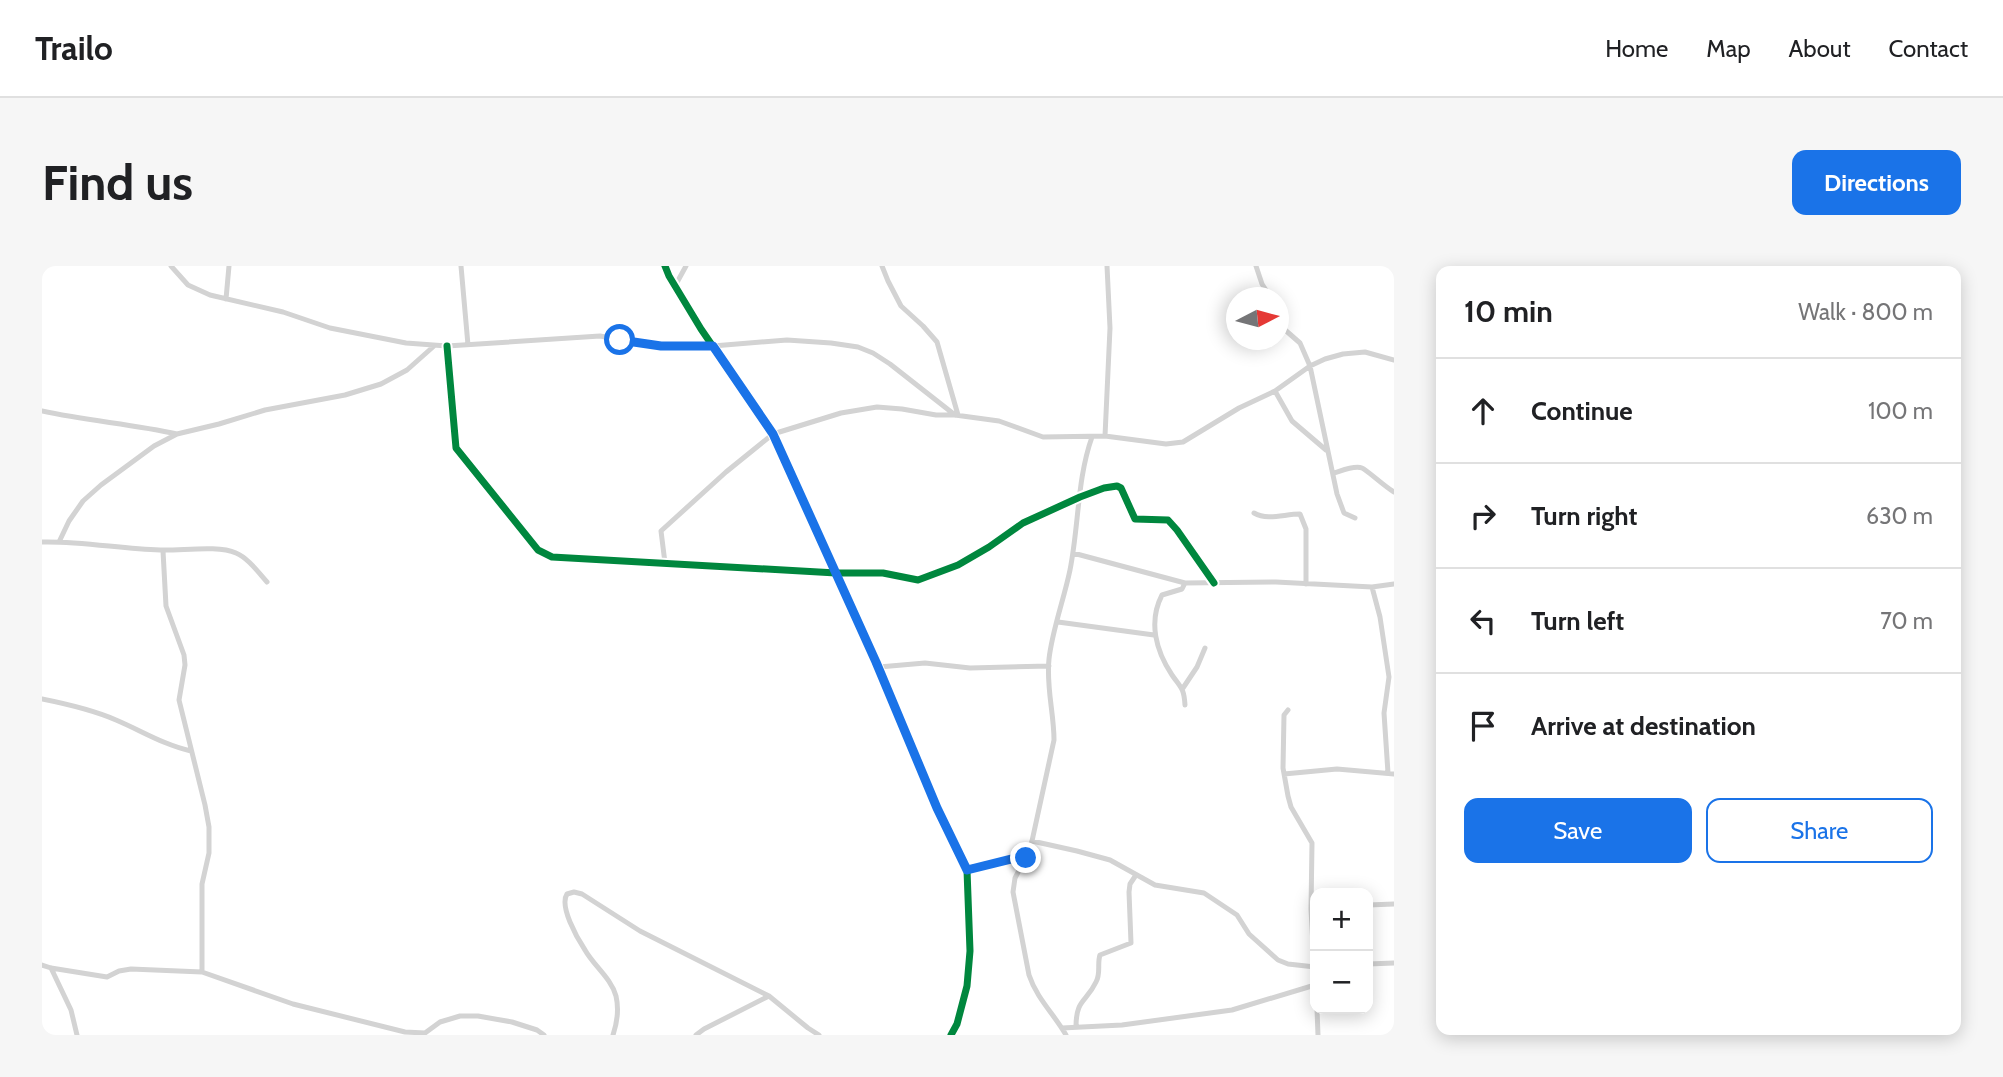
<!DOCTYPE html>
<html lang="en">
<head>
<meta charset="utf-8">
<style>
  :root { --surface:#fff; --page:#f6f6f6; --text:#202124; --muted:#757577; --line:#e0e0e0; --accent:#1a73e8 }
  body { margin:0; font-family:Cabin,sans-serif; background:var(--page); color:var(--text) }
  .controls { position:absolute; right:21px; bottom:21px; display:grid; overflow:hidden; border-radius:14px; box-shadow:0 4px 18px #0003 }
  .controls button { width:63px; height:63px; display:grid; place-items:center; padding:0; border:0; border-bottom:2px solid var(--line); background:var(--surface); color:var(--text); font:35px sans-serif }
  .compass { position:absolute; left:1184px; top:21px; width:63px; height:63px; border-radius:50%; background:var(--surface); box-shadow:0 4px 18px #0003; rotate:84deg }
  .stop { position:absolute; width:21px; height:21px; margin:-16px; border:5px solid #1a73e8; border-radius:50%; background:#fff }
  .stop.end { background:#1a73e8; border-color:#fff; box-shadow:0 2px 7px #0008 }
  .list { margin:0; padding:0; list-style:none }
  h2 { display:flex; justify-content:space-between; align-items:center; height:91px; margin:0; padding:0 28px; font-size:30px }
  h2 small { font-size:23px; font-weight:400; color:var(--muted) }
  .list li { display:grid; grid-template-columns:46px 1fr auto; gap:21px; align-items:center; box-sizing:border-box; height:105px; padding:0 28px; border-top:2px solid var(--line) }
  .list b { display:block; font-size:26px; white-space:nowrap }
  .list em { font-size:23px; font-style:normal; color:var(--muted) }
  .actions { display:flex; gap:14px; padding:21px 28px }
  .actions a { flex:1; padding:16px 0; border:2px solid var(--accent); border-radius:14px; text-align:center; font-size:24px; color:var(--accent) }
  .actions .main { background:var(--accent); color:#fff }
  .icon { flex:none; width:38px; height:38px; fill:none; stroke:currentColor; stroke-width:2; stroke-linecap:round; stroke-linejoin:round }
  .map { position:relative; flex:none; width:1352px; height:769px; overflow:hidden; border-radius:14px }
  header { display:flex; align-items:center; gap:42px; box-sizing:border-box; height:98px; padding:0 35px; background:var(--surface); border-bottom:2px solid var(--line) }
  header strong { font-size:33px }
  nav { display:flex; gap:38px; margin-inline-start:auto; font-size:24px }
  .intro { display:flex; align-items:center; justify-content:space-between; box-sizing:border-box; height:168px; padding:0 42px }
  h1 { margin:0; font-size:49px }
  .button { padding:18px 32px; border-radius:14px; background:var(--accent); color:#fff; font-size:24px; font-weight:700 }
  main { display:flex; gap:42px; padding:0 42px }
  aside { flex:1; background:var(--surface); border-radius:14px; box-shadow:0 4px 18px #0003 }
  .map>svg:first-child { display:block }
</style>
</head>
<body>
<header>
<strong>Trailo</strong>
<nav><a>Home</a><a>Map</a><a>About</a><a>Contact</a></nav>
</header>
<div class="intro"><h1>Find us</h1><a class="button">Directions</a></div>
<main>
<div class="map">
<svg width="1352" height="769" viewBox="0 0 1352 769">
  <rect width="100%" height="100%" fill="#fff"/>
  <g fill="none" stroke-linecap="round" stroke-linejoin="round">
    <path stroke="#d3d3d3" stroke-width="5" d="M129,0L146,19L168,29L241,46L288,62L364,77L405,80L558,70L619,81L671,80L745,74L789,77L816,81L831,87L848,98L913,149
      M419,0L426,79
      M623,0L627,10L659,63L731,168L834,396L895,542L925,604L928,685L925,720L915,758L909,769
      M840,0L846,15L859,40L881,60L895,76L916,149
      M1214,0L1220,18L1229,32
      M633,20L644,0
      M184,33L187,0
      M1237,47L1242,63L1258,77L1268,100L1295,228L1302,247L1313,252
      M405,80L414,182L496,284L510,291L794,307H841L876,314L916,299L947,281L981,257L1038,231L1062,222L1075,220L1079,222L1093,253L1126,254L1135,264L1172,317
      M1233,125L1250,155L1284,184
      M0,145C45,155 90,158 135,168
      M1063,170L1068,62L1065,0
      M1292,207C1299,205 1312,199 1320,202C1325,204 1343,221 1352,226
      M1212,247C1226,255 1242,248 1258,248L1264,263V318
      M0,276C40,275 79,283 118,284C139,285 176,279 194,287C206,292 216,306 225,316
      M17,276L27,255L41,235L59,219L112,180L135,168L177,158L223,144L303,129L339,118L365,104L392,80
      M121,285L124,340L142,389L143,399L137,434L163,539L167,561V587L160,618V706
      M1031,287L1143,317L1234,316L1330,321L1338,351L1347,411L1342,447L1346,507
      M623,297L619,265L684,206L731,168L799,147L835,141L860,143L894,149H913L957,155L1001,171L1063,170L1124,178L1141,176L1197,142L1233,125L1268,100L1283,93L1301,88L1323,86L1352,94
      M1330,321L1352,318
      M1016,356L1112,369
      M837,401L883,397L928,402L1007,400
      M1141,422L1155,401L1163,382
      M0,433C25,438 51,444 74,454C100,465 122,479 149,485
      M1143,439C1142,422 1139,422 1130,409C1114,385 1106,356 1120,329L1140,323L1143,317
      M1246,444L1242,449L1241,502L1246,530L1249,541L1270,577L1269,643
      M1242,508L1295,503L1352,508
      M990,575L1035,585L1068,594L1113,619L1162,627L1195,649L1207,668L1236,694L1246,698L1273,701
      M984,591L973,612L971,626L987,709C995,733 1012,748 1024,769
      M925,604L978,591H984L990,575L1012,474C1012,447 1004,421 1007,393C1010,365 1022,333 1028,304C1037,259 1035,213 1050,171
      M1326,639L1352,638
      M1273,643H1269L1273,715
      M1326,698L1352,697
      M0,699L9,702L65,711L77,705L89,703L160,706L251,738L363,766L383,767L398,756L418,750H436L470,756L495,764L502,769
      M9,702L29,744L35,769
      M1275,743L1276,769
      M1034,761C1034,733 1044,737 1054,716C1059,708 1055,697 1058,689L1089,677L1087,626L1088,618L1094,609
      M1020,762L1080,759L1190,744L1273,719
      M571,769C575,757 577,743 574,730C569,712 552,700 543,684C535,672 517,640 525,628L532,626L540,628L598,665L727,730L766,762L777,769
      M654,769L662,763L727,730"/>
    <defs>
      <path id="cycleway" d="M623,0L627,10L659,63L731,168L834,396L895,542L925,604L928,685L925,720L915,758L909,769
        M405,80L414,182L496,284L510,291L794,307H841L876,314L916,299L947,281L981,257L1038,231L1062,222L1075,220L1079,222L1093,253L1126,254L1135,264L1172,317"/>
    </defs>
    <use href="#cycleway" stroke="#fff" stroke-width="11"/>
    <use href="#cycleway" stroke="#00873e" stroke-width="7"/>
  </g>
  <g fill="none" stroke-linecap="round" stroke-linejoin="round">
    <path stroke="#1a73e8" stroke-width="9" d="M578,74L619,80H671L731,168L834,396L895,542L925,604L978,591L984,592"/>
  </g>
</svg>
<div class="controls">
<button>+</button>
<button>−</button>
</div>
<svg class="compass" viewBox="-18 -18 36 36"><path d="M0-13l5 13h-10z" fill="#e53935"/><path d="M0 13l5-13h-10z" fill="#757577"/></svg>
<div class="stop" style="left:578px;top:74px"></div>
<div class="stop end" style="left:984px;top:592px"></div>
</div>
<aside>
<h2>10 min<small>Walk · 800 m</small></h2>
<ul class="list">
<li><svg class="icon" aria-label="ahead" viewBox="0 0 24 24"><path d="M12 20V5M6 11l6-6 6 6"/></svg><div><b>Continue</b></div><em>100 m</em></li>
<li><svg class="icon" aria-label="right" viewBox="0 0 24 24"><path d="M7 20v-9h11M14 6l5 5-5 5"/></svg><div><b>Turn right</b></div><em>630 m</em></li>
<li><svg class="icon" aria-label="left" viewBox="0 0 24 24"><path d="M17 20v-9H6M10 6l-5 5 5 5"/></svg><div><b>Turn left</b></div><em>70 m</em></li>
<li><svg class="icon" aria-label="arrive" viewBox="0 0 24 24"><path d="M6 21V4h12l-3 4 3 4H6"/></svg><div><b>Arrive at destination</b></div></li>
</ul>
<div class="actions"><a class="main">Save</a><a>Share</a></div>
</aside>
</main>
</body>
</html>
